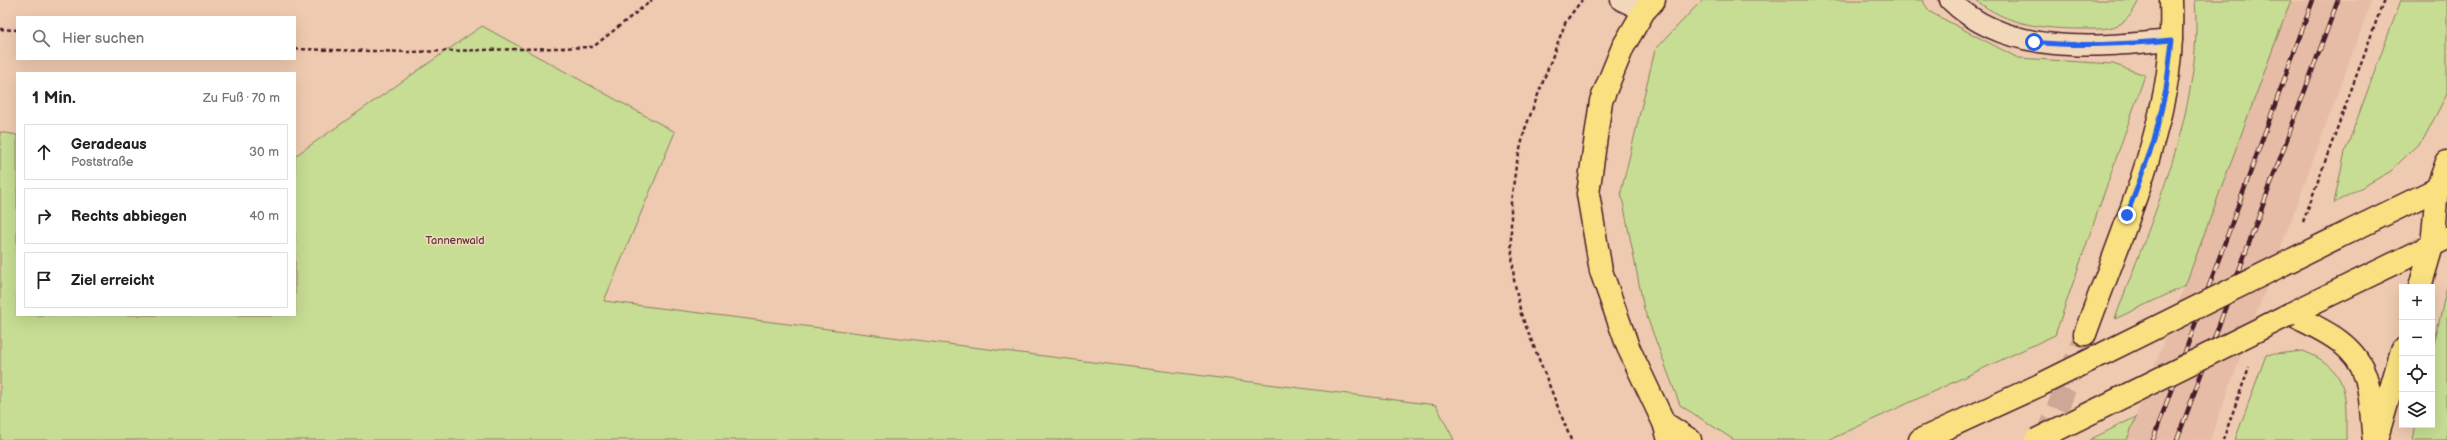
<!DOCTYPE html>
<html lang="de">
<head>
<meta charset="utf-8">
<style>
  :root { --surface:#fff; --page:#f6f6f6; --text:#202124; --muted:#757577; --line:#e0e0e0 }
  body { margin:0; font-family:"Balsamiq Sans",sans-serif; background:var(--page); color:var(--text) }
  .controls { position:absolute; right:12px; bottom:12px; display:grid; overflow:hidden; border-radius:0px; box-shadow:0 4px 16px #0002 }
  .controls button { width:36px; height:36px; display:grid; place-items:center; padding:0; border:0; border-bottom:1px solid var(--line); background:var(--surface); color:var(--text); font:20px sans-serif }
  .stop { position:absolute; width:12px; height:12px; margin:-9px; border:3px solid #2563eb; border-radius:50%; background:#fff }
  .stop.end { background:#2563eb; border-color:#fff; box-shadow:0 1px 4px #0008 }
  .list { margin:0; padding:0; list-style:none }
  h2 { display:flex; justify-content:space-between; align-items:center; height:52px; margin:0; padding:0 16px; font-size:17px }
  h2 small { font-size:13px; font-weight:400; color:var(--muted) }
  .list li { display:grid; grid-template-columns:26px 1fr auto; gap:12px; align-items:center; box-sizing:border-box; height:56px; margin:0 8px 8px; padding:0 8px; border:1px solid var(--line); border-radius:0px }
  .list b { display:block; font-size:15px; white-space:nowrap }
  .list p { margin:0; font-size:13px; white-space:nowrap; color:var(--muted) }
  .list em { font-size:13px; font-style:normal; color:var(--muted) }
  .icon { flex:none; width:22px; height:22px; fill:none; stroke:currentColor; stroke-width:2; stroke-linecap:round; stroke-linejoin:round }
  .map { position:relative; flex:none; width:2447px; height:440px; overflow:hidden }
  .search { position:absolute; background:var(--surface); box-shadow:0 4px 16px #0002; left:16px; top:16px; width:280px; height:44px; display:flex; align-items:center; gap:10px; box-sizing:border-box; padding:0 14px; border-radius:0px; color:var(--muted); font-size:15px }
  .panel { position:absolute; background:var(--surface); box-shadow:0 4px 16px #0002; left:16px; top:72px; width:280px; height:244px; border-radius:0px }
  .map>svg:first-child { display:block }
</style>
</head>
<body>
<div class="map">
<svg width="2447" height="440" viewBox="0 0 2447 440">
  <rect width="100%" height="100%" fill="#eecab0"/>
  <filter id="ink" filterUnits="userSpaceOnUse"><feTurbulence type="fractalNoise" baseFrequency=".025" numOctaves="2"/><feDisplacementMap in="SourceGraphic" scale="8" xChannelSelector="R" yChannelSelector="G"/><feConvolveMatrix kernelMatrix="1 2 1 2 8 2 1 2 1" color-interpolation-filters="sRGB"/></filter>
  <g filter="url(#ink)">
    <path fill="#e6bca6" d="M2291,0H2372L2210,440H2127Z"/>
    <path fill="#c6dd93" stroke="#887e5f" d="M1702,0H1922L1930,12L2018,58L2113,64L2145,75L2055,335L1829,440H1734L1680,405L1644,309L1621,192L1655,50Z
      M1976,0H2139C2134,10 2129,20 2118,25C2106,30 2094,29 2082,29C2044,29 2006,25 1976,0Z
      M2195,0H2291L2185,286L2115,319C2151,219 2204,108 2195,0Z
      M2401,0H2447V94L2424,138L2391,171L2334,203L2345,152Z
      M482,26L675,132L604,301L1436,405L1454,440H0V132L17,135V315H295V156Z
      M2447,286V440H2413L2416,425H2432V354Z
      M2303,351C2350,369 2346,396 2346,440H2235L2266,355Z
      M2136,417L2127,440H2089Z"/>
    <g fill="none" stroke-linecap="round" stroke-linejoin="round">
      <path stroke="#cda895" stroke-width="22" stroke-dasharray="22 11" stroke-linecap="butt" d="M2046,440L2085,334"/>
      <defs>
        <path id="service" d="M1621,0L1644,11
          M1950,0C2008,57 2098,47 2172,40"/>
        <path id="primary" d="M1654,0L1644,11L1623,47L1601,101L1588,194L1601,271L1628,347L1664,423L1669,440
          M2338,237L2447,184
          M2290,314L2447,238
          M2085,334C2114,254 2149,174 2165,91C2171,61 2172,30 2171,0
          M1664,423L1690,440
          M1920,440L2040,385"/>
        <path id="motorway" d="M2420,287L2432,246L2437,189L2447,162
          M2290,314C2320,329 2356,343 2366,378C2372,397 2371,420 2374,440
          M2377,437L2402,350"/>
      </defs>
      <use href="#service" stroke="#4a1f2b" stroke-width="23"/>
      <use href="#primary" stroke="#4a1f2b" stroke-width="25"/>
      <use href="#motorway" stroke="#4a1f2b" stroke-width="25"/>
      <path stroke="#4a1f2b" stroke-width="2.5" stroke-dasharray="4 3" stroke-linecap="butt" d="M0,29L17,30
        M295,49L410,52L593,47L652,0
        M2303,222L2384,0
        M1571,440L1521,314L1514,280L1511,240V202L1516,166L1525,129L1566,21L1582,0
        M2223,440L2249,367"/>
      <use href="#service" stroke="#f2d8b9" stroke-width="20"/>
      <use href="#primary" stroke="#f9e181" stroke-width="22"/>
      <use href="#motorway" stroke="#f9e181" stroke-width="22"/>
      <defs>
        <path id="rail" d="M2153,440L2313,0
          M2177,440L2338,0"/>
      </defs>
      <use href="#rail" stroke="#4a1f2b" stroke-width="4.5"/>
      <use href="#rail" stroke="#f2d8b9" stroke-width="3" stroke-dasharray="9" stroke-linecap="butt"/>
      <defs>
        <path id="primary-bridge" d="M2040,385L2338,237
          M2036,440L2290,314"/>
      </defs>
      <use href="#primary-bridge" stroke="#4a1f2b" stroke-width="25" stroke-linecap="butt"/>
      <use href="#primary-bridge" stroke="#f9e181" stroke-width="22"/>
    </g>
  </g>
  <g fill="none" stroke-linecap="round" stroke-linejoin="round" filter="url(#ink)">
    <path stroke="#2563eb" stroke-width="5" d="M2034,42C2079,47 2126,44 2172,40L2166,90L2154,141L2127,215"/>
  </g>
  <g text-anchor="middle" stroke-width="3" stroke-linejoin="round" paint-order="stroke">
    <g font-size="11" fill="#5d3c3b" stroke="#f2d8b9">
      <text x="455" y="244">Tannenwald</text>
    </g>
  </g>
</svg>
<div class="controls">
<button>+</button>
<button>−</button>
<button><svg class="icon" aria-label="locate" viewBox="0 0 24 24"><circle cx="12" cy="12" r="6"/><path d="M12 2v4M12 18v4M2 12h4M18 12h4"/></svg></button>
<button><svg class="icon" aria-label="layers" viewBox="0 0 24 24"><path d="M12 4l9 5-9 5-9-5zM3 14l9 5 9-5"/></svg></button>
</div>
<div class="stop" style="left:2034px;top:42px"></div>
<div class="stop end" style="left:2127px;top:215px"></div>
<div class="search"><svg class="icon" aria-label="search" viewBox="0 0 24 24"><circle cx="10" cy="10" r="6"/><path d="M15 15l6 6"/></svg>Hier suchen</div>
<section class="panel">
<h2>1 Min.<small>Zu Fuß · 70 m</small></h2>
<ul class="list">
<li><svg class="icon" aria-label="ahead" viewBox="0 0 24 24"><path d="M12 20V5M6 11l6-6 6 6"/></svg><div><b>Geradeaus</b><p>Poststraße</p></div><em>30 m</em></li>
<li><svg class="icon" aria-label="right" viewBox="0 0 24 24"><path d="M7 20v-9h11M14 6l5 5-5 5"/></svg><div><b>Rechts abbiegen</b></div><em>40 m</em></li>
<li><svg class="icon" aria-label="arrive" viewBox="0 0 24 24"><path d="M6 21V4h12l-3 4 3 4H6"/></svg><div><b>Ziel erreicht</b></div></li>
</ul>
</section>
</div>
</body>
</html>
